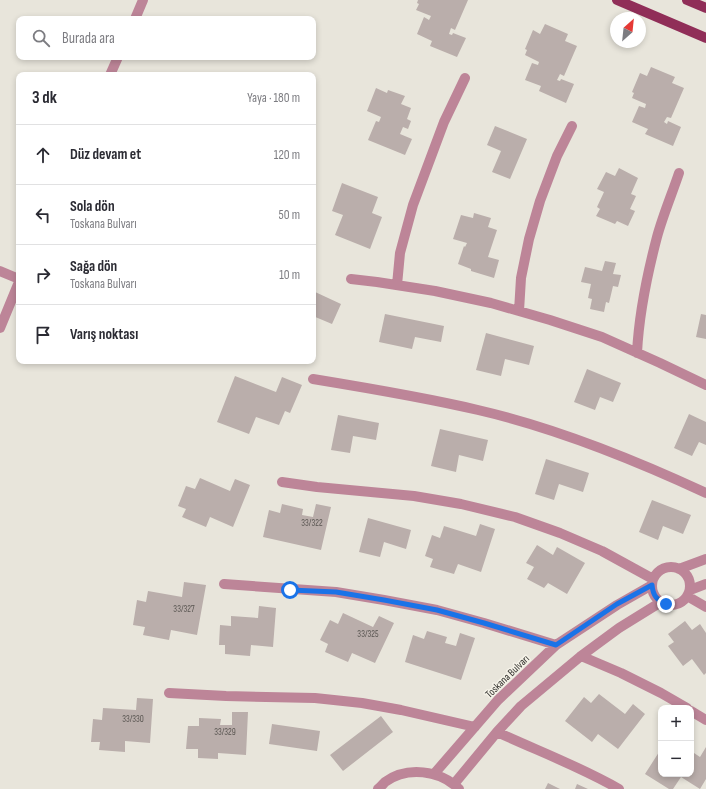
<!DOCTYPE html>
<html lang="tr">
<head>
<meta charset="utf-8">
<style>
  :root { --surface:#fff; --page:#f7f7f7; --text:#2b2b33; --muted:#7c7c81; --line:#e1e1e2 }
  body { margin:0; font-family:"Sofia Sans Condensed",sans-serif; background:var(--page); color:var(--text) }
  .controls { position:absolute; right:12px; bottom:12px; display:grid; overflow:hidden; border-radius:8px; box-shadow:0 2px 6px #0003 }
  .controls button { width:36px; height:36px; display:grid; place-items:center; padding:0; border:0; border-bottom:1px solid var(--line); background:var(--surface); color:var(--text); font:20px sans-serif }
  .compass { position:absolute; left:610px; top:12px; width:36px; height:36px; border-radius:50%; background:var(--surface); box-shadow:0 2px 6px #0003; rotate:27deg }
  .stop { position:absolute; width:12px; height:12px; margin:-9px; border:3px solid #1a73e8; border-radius:50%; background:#fff }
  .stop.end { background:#1a73e8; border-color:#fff; box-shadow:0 1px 4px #0008 }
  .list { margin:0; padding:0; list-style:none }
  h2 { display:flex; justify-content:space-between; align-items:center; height:52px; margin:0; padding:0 16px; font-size:17px }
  h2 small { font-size:13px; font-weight:400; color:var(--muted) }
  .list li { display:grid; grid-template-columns:26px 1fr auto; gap:12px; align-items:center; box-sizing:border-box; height:60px; padding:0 16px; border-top:1px solid var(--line) }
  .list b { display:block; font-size:15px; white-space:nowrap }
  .list p { margin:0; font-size:13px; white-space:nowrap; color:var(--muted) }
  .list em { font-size:13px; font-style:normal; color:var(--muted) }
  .icon { flex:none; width:22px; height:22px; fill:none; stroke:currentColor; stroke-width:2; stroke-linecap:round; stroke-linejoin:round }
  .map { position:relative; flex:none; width:706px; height:789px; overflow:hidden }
  .search { position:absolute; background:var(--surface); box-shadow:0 2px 6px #0003; left:16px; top:16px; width:300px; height:44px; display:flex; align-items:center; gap:10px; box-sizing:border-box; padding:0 14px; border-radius:8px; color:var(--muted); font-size:15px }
  .panel { position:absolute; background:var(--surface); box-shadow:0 2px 6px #0003; left:16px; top:72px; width:300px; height:292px; border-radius:8px }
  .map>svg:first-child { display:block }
</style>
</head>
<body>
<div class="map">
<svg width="706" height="789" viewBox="0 0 706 789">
  <rect width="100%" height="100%" fill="#e8e5db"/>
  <path fill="#baaeab" d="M418,0H468L455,30L451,28L449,34L452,35L453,33L466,38L457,57L430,46L432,41L417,34L424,17L429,20L431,16L416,10L419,4L417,3Z
    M545,24L568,34L565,41L577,46L564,76L560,74L557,80L560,81L561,79L574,84L566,103L539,91L541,86L525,80L532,63L538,65L539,62L525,55L527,50L525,49L533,30L540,34Z
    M651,67L675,77L672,83L684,88L671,118L667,117L664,122L667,124L668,121L681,127L673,146L645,134L648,129L632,122L639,106L645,108L646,104L632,98L634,93L632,92L640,73L647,76Z
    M376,88L387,93L388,90L405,96L401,104L411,108L407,119L411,121L408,129L403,127L400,134L412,139L405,155L368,140L376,121L379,122L381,117L367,111Z
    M495,126L527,139L510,179L492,172L501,151L487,145Z
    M619,168L638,178L631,194L636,196L630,209L635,211L628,226L617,221L615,224L596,216L600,209L597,207L604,192L597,189L606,172L615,176Z
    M342,183L378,197L372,213L382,217L370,249L335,235L343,215L332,211Z
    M474,213L491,218L488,227L497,230L488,257L499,260L494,278L471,271V269L458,264L464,246L465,247L467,243L453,239L461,215L473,218Z
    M605,261L616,263L613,274L621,275L618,287L613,286L609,303L606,302L604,312L590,309L592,299L588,298L591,284L581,282L585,267L602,271Z
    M313,291L341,304L332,324L313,316Z
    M385,314L444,326L441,342L415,337L412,349L379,342Z
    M701,314L706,315V339L696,337Z
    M486,333L534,346L529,365L505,359L501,376L476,370Z
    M587,369L621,383L613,402L600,397L595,410L574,402Z
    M235,376L276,392L282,377L302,385L290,413L285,411L279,425L256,417L249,434L217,422Z
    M689,414L706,422V445L699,442L692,456L674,448Z
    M338,415L379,423L376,440L353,436L350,453L331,450Z
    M440,429L488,440L483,461L459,455L456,472L431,466Z
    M546,459L589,473L583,492L559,484L554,500L535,494Z
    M200,478L230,491L235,479L250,485L233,527L210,517L206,527L182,517L186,509L178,506L186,486L195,489Z
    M652,500L691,515L683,534L663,526L658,540L639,532Z
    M282,504L303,509L302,515L313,517L316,504L331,507L321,550L263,537L269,510L280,513Z
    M368,518L411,530L406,549L384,542L380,557L359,552Z
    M480,524L495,529L481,572L458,564L454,574L430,567L433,559L425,556L432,535L440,538L444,526L476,536Z
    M537,545L553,555L557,547L585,563L567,594L548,583L544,588L527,579L534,567L526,563Z
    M184,582L206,585L197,635L171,630L169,640L143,635L145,627L133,625L137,600L146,602L148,591L182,597Z
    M259,606L276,608L273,647L251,645L250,656L225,654V645H219L220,625L231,626V616L258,618Z
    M343,613L373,627L379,616L394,623L375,663L352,653L348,662L325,652L328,644L320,640L330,620L338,624Z
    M685,621L692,630L700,624L706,633V673L704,675L692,659L683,666L668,646L674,642L668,634Z
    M427,631L447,637L445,643L456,646L460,633L475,638L461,680L405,662L413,635L424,639Z
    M599,694L625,714L633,704L645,714L618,749L598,734L592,742L565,721L584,697L591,703Z
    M137,698L153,699L150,743L125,741V752L99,750L100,742H91L93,719L102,720L103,708L136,710Z
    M232,712H248L246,755L218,753V759L198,758V749H186L188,726H199V718L221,719L220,725H232Z
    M381,716L393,732L343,771L330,755Z
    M272,724L320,731L317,751L269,744Z
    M706,747V779L700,789L681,777L673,789H669L645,774L661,749V774H691V751L700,757Z
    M548,783L560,789H545Z
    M577,784L588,789H575Z"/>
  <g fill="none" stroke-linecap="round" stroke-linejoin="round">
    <path stroke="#bd8598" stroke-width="10" d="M135,19L143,0
      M110,75L118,57
      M0,271L19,279
      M351,279L377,282L435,291L491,303L550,320L602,337L660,363L706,385
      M397,285L400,253L413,205L444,122L465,78
      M519,311L521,278L529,239L540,201L557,156L572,126
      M0,328L19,282
      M637,353C639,313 647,275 657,237C663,215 672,194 679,173
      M313,379C368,388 423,397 478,410C556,428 633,459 706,493
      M282,482L317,487L414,496L461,504L515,517L560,533L602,551L653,579
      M652 586a19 19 0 1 1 38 0a19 19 0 1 1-38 0Z
      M679,569L706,559
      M224,584L336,592L384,600L437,610L484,623L556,645
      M690,590L706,584
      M687,596L706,607
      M581,656L621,673L661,693L687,708
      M169,693L226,696L315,698L362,703L401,710L475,727
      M691,711L706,720
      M497,732C538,751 579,766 619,789
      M434,774L498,700L556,645L617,605L652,585
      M454,784L497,732L521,706L581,656L619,628L661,602
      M378,789C381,787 383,784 385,782C407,766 440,770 459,789"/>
    <path stroke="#902e58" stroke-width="10" d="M617,0L706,38
      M687,0L706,8"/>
  </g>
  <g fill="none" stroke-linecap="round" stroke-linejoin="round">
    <path stroke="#1a73e8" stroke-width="5" d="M290,590L336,592L384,600L437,610L484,623L556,645L617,604L652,585C653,596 657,600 666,604"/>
  </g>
  <g text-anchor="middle" stroke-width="3" stroke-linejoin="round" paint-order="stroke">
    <g font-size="9" fill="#585450">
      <text x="312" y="526">33/322</text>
      <text x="184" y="612">33/327</text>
      <text x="368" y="637">33/325</text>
      <text x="133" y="722">33/330</text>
      <text x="225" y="735">33/329</text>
    </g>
    <g font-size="11" fill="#373632" stroke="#f5f2e8">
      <text transform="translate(507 676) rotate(-44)" y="4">Toskana Bulvarı</text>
    </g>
  </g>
</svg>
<div class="controls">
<button>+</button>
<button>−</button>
</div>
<svg class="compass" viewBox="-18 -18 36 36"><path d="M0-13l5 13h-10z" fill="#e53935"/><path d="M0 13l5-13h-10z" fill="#7c7c81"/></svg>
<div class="stop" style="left:290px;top:590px"></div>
<div class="stop end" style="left:666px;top:604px"></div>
<div class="search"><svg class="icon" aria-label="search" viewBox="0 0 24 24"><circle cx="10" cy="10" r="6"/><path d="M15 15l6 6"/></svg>Burada ara</div>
<section class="panel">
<h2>3 dk<small>Yaya · 180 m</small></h2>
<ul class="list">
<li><svg class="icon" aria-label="ahead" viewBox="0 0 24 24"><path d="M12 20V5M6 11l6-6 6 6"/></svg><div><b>Düz devam et</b></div><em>120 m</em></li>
<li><svg class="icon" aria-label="left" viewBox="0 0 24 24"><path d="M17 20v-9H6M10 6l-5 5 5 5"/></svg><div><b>Sola dön</b><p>Toskana Bulvarı</p></div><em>50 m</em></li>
<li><svg class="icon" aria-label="right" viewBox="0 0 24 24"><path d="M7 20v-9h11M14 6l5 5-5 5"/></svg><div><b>Sağa dön</b><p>Toskana Bulvarı</p></div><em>10 m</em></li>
<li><svg class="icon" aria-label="arrive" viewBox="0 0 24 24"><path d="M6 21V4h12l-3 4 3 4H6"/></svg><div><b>Varış noktası</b></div></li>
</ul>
</section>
</div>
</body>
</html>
